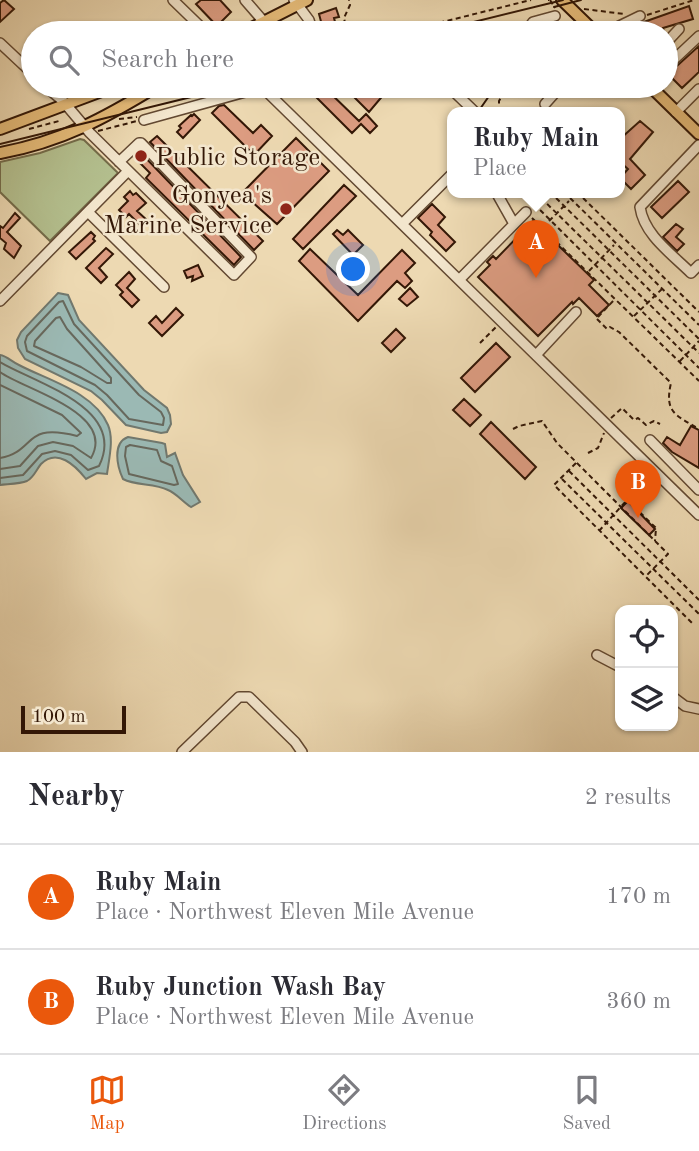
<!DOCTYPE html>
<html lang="en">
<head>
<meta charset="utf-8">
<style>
  :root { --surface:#fff; --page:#f7f7f7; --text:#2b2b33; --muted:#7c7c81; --line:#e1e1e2; --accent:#ea580c }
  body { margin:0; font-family:"Old Standard TT",serif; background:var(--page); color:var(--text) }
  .controls { position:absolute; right:21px; bottom:21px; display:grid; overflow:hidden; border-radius:14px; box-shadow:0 2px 5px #0004 }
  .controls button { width:63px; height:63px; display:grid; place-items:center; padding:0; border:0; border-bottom:2px solid var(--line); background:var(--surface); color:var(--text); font:35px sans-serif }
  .scale { position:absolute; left:21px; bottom:18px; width:105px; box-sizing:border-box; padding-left:7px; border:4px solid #331706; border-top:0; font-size:19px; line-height:24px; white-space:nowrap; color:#331706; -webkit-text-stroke:5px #f3e6cd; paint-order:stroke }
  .you { position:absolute; left:354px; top:270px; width:24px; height:24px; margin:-18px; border:5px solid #fff; border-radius:50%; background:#1a73e8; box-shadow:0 0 0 10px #1a73e833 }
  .badge { display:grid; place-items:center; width:46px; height:46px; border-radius:50%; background:var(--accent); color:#fff; font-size:23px; font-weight:700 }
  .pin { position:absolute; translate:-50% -58px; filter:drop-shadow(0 2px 4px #0008) }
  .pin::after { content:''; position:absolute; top:37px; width:24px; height:21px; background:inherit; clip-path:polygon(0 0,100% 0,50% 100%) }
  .popup { position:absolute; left:447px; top:107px; width:178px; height:91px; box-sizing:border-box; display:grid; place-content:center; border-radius:14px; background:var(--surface); filter:drop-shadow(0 2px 5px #0005); font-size:23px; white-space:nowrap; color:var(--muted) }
  .popup b { font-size:26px; color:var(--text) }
  .popup::after { content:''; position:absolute; left:50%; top:100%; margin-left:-14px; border:14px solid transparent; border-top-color:var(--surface) }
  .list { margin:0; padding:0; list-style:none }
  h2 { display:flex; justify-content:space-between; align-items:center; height:91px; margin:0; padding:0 28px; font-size:30px }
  h2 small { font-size:23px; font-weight:400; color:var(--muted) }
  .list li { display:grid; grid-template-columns:46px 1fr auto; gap:21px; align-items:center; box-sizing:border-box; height:105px; padding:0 28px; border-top:2px solid var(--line) }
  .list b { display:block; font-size:26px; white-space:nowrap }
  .list p { margin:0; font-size:23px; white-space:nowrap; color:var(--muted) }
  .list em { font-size:23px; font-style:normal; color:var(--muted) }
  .icon { flex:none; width:38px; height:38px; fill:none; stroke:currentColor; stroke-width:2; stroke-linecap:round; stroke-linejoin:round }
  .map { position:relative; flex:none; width:699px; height:752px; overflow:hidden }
  .search { position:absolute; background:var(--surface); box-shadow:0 2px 5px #0004; left:21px; right:21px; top:21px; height:77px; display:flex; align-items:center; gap:18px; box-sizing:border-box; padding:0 24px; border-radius:38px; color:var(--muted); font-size:26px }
  .sheet { height:301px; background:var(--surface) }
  nav { display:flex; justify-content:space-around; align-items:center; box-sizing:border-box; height:98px; border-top:2px solid var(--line); background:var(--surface); font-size:19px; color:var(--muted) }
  nav a { display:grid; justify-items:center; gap:4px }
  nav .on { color:var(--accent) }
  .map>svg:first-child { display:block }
</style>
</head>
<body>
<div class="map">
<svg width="699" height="752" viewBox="0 0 699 752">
  <rect width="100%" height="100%" fill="#edd9b2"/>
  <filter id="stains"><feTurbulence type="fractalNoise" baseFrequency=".00286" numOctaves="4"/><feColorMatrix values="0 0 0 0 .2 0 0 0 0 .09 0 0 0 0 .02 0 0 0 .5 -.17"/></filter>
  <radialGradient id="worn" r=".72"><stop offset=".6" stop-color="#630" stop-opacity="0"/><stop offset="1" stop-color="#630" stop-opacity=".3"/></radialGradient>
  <path fill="#b4c08f" stroke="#746c4a" stroke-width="2" d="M80,139L84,140L118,173L50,241L0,192V162L40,153Z"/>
  <path fill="#9bb9b4" stroke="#71786e" stroke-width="2" d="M58,293L68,295L79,320L144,390L167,408L170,415L171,424L167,432L161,433L126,425L102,400L91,391L25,359L18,348L17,340L21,332Z
    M0,355C7,356 12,362 19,365C47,380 94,392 108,425C114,439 109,459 107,474L97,473L86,479C75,465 57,448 41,464C36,470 34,477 27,481C20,484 8,484 0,485Z
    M128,437L162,443L165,444L167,457L175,453L183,475L200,502L191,507C183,502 176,493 168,490C154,483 136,486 123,479C117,466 112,443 128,437Z"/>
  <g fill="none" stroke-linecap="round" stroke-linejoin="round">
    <path stroke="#67685d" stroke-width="2" d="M63,301L74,324L139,395L161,412L164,418L163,425L129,419L107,395L95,385L27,351L25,342L27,336L59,302Z
      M60,317L67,329L111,378V383H107L81,367L34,346L35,341L56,318Z
      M0,362C35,383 128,408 99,466L88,470L71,455L55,451L42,454L23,475L0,478
      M0,372C25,390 117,413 91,458L73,446L53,442L38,446L20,466L0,469
      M0,385L62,415L81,433L77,436C22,422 37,451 0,458
      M130,445L157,450L161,461L172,466L178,484L174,485L129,474L125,456L126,447Z"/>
  </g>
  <path fill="#dc9c81" stroke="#331706" stroke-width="2" d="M4,0L14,9L0,22V3Z
    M201,0H220L231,12L217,26L196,4Z
    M689,6L693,19L663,28L664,33H631L629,29L641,23Z
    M336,8L339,17L334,18L338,33H324L319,14Z
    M699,46V72L682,88L668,74Z
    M359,86H386L382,90L385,93L369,112L351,94Z
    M325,88L359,121L366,114L377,126L370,133L361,124L352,133L316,97Z
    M224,105L253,133L261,125L272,136L254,155L212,113L219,106Z
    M194,114L200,120L183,138L177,132L181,128L179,126L191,115L192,116Z
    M640,121L653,132L630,159L645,175L631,189L620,178L628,169L620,162V139Z
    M157,136L263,241L254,250L150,142Z
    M296,138L329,171L277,224L242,193Z
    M140,152L241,257L234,265L146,178L150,173L134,157Z
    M678,181L689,192L662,218L651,207Z
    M344,185L356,196L303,249L293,239Z
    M130,191L133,195L136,193L146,203L137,211L148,221L142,227L129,214L126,217L119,210L128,201L124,197Z
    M432,204L445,217L438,225L455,242L446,251L430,235L432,232L418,218Z
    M15,213L20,218L7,232L21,246L14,258L4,249L6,243L0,238V226L3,228Z
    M533,221L594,280L589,285L609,305L597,316L579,298L573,304L572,302L538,336L478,277L490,265L487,262L493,256L496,259Z
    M676,224L683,229L676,237L684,244L677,251L663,237Z
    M337,230L343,235L348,230L363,245L353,255L333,234Z
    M91,232L95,236L93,239L95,241L76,259L69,252Z
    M106,248L113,254L99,268L107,277L101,283L86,268Z
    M310,249L358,295L402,250L415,263L405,273L412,281L405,288L397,281L358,321L299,261Z
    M198,265L203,276L192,281L193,276L187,278L184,271Z
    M129,272L135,279L127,288L139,300L132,307L120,295L123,292L116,285Z
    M410,288L418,297L407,306L399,299Z
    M176,308L183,315L162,336L149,323L156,316L162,323Z
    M396,329L405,338L391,352L382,343Z
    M496,343L510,357L475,392L461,378Z
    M464,399L481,415L470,426L453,410Z
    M491,422L536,467L525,479L480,434Z
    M691,426L699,430V468L672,452L663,443L667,437L680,445Z
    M628,501L655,529L649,535L621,508Z"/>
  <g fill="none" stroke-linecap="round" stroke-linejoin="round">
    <defs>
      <path id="minor" d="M173,0L207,33
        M245,0L264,22
        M294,0L309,20L313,33
        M525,33L533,22L555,16
        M605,33L640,16
        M0,43L33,74
        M666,43L679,29
        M666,67L699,36
        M45,86L62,100L90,133L234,275L251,257L141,143H139L119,162
        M261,86L699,515
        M448,86L475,112
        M270,94L280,86
        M545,104L561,86
        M676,112L699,89
        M144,120L263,87
        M699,145L640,207C644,235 672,254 691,273L699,265
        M496,192L514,224
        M88,212L164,287
        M402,224L452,174
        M459,280L526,212
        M0,301L128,171
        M536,355L576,312
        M650,440L699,490
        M597,655L620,667
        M673,697L685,706L699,709
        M182,752L239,697H249L295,742L302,752"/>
      <path id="major" d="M562,0L596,33
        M242,33L307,0
        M650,86L699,134
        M0,129L115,86
        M0,153C61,142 105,118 157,86"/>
    </defs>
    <use href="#minor" stroke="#624831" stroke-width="12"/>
    <use href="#major" stroke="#331706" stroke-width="14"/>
    <path stroke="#331706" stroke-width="2" stroke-dasharray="5 3.5" stroke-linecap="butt" d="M548,0H549
      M550,0L555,8
      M584,9L624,14
      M647,15L694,0
      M347,33L344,18L350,5L349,0
      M398,33L531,0
      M499,112V101L508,86
      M119,119L137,117
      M29,129L59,121
      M98,131L137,121
      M522,192L699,368
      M535,192L699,353
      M550,192L699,339
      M564,192L699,325
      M577,192L699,312
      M532,218L699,381
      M543,227L569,201
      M589,271L614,245
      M634,316L662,289
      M598,317L614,300
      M597,319L607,329L610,327L619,332L671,383C664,413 676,415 699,429
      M480,343L496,327
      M680,361L699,341
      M611,418L622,408L634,420L638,418L646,425L654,421L660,424
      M513,429L519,426L542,421L557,443L668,554L646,576
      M588,453L598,448L604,433
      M576,463L554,485L694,625
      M569,471L699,600
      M562,479L699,614
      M599,531L627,500L656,528L655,541"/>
    <use href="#minor" stroke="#f3e6cd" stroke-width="9"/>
    <use href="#major" stroke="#e6bc79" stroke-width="10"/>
    <path stroke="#331706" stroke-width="2" d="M554,7L581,0
      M429,33L563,0
      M480,109L496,86
      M0,144L236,86"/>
  </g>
  <g fill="#8f2418" stroke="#f3e6cd" stroke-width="2.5">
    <circle cx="141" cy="156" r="7"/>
    <circle cx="286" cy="209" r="7"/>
  </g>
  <g text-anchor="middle" stroke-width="5" stroke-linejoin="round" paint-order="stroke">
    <g font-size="26" fill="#331706" stroke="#f3e6cd" text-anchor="start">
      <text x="155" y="165">Public Storage</text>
      <text x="272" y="203" text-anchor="end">Gonyea's<tspan x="272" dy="30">Marine Service</tspan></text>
    </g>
  </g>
  <rect width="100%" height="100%" filter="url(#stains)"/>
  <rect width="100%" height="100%" fill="url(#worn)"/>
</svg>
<div class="controls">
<button><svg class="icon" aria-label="locate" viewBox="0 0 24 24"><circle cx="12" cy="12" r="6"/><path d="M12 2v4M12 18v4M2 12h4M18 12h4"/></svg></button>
<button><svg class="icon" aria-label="layers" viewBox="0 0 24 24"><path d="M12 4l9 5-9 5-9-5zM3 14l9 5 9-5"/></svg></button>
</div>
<div class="scale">100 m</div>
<div class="you"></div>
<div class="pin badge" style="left:536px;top:278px">A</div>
<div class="popup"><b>Ruby Main</b>Place</div>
<div class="pin badge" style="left:638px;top:518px">B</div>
<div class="search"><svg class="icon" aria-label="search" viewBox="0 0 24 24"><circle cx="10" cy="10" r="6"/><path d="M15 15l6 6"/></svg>Search here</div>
</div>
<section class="sheet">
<h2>Nearby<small>2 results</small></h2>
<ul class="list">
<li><span class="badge">A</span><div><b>Ruby Main</b><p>Place · Northwest Eleven Mile Avenue</p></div><em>170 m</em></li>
<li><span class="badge">B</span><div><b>Ruby Junction Wash Bay</b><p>Place · Northwest Eleven Mile Avenue</p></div><em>360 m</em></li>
</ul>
</section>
<nav>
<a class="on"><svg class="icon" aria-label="map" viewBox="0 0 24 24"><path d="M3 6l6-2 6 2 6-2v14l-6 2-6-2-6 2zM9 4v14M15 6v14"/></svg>Map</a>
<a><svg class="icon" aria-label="directions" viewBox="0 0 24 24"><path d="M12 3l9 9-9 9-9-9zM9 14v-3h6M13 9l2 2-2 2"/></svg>Directions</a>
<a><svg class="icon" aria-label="saved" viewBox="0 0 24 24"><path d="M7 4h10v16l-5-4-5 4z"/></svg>Saved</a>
</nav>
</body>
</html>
